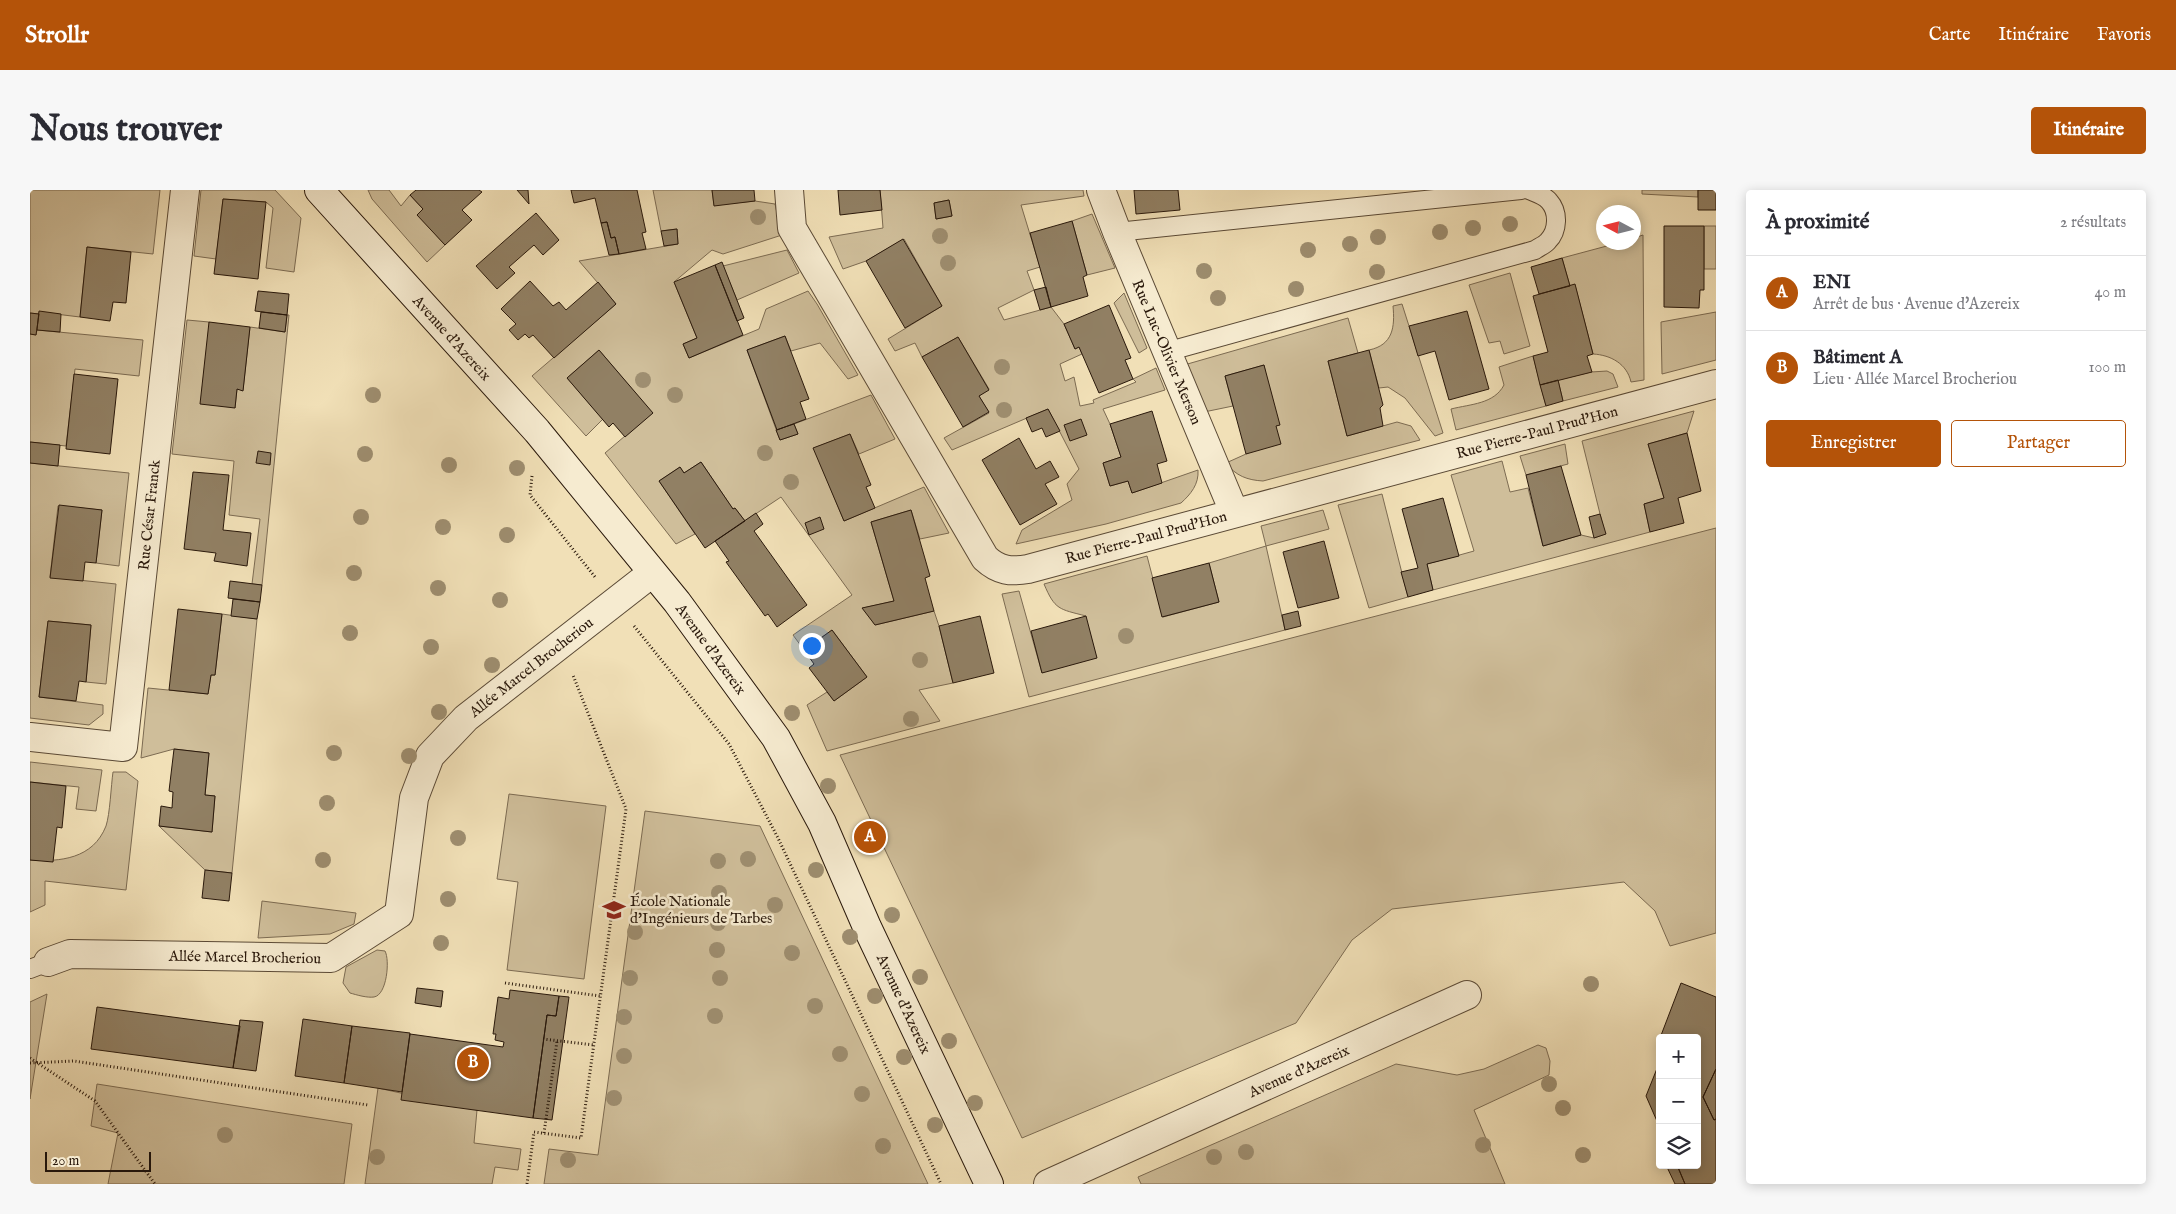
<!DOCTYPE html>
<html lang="fr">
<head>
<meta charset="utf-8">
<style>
  :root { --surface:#fff; --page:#f7f7f7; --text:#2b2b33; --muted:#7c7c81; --line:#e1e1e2; --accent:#b45309 }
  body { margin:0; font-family:"IM FELL English",serif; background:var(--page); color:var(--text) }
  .controls { position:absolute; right:15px; bottom:15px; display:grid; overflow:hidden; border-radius:5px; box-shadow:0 2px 12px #0003 }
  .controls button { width:45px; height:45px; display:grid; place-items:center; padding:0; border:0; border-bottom:1px solid var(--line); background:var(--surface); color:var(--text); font:25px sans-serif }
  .compass { position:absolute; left:1566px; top:15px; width:45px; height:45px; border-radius:50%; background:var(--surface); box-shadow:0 2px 12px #0003; rotate:277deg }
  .scale { position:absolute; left:15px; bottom:12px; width:106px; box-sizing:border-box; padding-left:5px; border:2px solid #29180b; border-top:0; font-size:14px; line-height:18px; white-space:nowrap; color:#29180b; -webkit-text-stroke:4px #f6ebd0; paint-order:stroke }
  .you { position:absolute; left:781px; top:455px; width:18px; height:18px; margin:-12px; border:4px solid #fff; border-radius:50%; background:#1a73e8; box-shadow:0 0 0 8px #1a73e833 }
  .badge { display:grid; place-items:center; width:32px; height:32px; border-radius:50%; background:var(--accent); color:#fff; font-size:16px; font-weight:700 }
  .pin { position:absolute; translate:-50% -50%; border:2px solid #fff; box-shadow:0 1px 5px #0006 }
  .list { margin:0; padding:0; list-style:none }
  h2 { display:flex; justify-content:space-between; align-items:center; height:65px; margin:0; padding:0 20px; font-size:21px }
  h2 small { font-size:16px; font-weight:400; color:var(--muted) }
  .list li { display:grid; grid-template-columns:32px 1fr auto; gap:15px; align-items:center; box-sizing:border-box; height:75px; padding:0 20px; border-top:1px solid var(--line) }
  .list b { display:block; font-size:19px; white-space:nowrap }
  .list p { margin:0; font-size:16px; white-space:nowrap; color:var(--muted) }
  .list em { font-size:16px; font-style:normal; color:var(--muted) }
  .actions { display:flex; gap:10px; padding:15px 20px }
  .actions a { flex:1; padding:11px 0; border:1px solid var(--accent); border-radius:5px; text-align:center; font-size:18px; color:var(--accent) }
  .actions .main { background:var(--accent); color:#fff }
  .icon { flex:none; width:28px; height:28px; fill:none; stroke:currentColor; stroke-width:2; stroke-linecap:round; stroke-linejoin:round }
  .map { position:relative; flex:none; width:1686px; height:994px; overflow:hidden; border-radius:5px }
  header { display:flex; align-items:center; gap:30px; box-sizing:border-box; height:70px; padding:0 25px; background:var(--accent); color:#fff }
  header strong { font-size:24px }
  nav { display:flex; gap:28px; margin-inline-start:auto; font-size:18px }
  .intro { display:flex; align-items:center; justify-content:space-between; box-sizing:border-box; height:120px; padding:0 30px }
  h1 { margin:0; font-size:35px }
  .button { padding:12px 22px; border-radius:5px; background:var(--accent); color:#fff; font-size:18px; font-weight:700 }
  main { display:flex; gap:30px; padding:0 30px }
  aside { flex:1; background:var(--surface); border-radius:5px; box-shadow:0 2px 12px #0003 }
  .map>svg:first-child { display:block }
</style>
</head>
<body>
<header>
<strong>Strollr</strong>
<nav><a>Carte</a><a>Itinéraire</a><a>Favoris</a></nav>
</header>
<div class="intro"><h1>Nous trouver</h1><a class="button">Itinéraire</a></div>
<main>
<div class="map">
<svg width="1686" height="994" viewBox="0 0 1686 994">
  <rect width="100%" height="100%" fill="#f1e0b7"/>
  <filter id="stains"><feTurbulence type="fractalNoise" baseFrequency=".004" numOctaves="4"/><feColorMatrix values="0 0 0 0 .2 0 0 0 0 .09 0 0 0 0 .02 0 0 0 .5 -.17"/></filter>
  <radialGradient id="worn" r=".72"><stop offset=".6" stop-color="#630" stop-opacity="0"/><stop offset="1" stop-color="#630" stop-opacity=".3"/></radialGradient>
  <path fill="#cfbe9a" stroke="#7c6b52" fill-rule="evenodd" d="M0,0H130L123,64L57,57L50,127L9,122V124L0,123Z
    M171,0H245L271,28L264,82L236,78L243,18L236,12L193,9L186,69L164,66Z
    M338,0H359L371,16L380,5L393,19L388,25L415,55L397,72L342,9Z
    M623,0H682L684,15L725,11L745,14L752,45L693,64L682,60L644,92L667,148L653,154L659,168L729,139L736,119L778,101L787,114L828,185L818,189L790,153L761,161L755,146L717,160L750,250L768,244L764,234L841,205L865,249L829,264L820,244L784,258L814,331L894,297L919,343L890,349L881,320L841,332L864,411L833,418L845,435L904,421L909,436L923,493L889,500L910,531L797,561L777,515L797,502L804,511L837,487L802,440L774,460L763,445L822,405L751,307L715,331L705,318L703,319L671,272L654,283L650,277L629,291L665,344L646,354L575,263L622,223L569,160L537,188L573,229L556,246L502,186L586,114L549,71L648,54L647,39L631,41Z
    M850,0H1053L1054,6L991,15L1010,77L997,81L1004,100L968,118L974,130L1021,117L1034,134L1045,159L1049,157L1052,164L1030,174L1035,191L1044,187L1050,216L1064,213L1063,210L1106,192L1103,189L1126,178L1135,200L1073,219L1080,234L1091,267L1073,273L1080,296L1098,291L1102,303L1168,280C1169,294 1161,304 1151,313L1076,334L986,354L992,340L1042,310L1037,294L1049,279L1018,219L922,260L914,248L959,223L949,206L959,199L928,147L892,167L885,153L865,161L858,149L912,116L874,49L836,71L813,79L799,47L853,38ZM919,10L922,26L906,29L904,13Z
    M1612,0H1668V7L1612,4Z
    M1062,24L1085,78L1057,85L1042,31Z
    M1674,36H1686V79H1674Z
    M1613,45L1614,190L1601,192C1597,174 1581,165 1563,164L1545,95L1540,96L1532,68L1588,53L1604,52V48Z
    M757,60L769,83L707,110L693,76Z
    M1480,83L1500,156L1474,164L1470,151L1459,153L1439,95Z
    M1094,103L1117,158L1109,163L1084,113Z
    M1372,114L1413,243L1405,246L1375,208L1358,197L1349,198L1339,160C1363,155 1365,137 1363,116Z
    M1686,122V170L1632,184L1631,132Z
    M257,125H259L232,395L222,394L230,329L199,325L204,271L142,264L157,130L179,132L205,218L207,199L213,200L220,137L255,142Z
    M1318,128L1328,163L1298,171L1317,246L1367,232L1381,236L1390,250L1233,291C1217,290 1206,286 1196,273L1216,264L1246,236L1234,175L1195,186L1203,216L1174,222L1154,175Z
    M7,140L113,150L109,186L45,179L36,256L0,252V144L6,145Z
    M1503,166L1516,216L1426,240L1421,219C1441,214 1464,214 1474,195L1469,177Z
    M1577,181L1583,184L1588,197L1533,211L1528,190L1561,182Z
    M1664,221L1657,243L1618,254L1634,308L1614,314L1620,342L1403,400L1397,374L1444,361L1421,285L1472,271L1480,302L1498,298L1513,356L1551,345L1564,348L1575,344L1552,251Z
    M1535,254L1538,274L1496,285L1490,266Z
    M0,273L99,283L89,376L66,373L72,320L28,316L20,387L86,394L76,494L56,492L61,435L18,431L9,507L73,515V524L59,535L0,528Z
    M1352,304L1378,407L1339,418L1308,315Z
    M1293,320L1299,339L1236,356L1255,440L999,507L972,404L989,401L1012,483L1056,426C1029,419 1025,420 1014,394L1117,366L1133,427L1189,412L1179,373L1236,356L1231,336Z
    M1686,338V743L1640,756L1625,721L1594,692L1362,719L1322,750L1266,833L992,948L810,565Z
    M192,424L227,429L202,683L175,680L129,636L182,642L185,606L175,605L179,563L144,559L111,568L118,498L178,504L181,485H185Z
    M0,572L72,580L66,621L46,619L49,597L0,592Z
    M83,582H96L108,591L96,700L15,691V715L0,722V670C30,672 63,669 76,636C80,624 81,596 83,582Z
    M479,604L576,616L554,789L477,780L488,692L467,689Z
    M615,621L730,636L898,994H514L519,959L568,965Z
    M232,711L326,723L324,734L300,744L228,748Z
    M347,760L355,761C360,770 357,805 344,807C337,808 327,805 320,803L313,793L316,777Z
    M17,804L0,909V812Z
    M1508,855L1516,858L1520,871L1519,885L1444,920L1475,994H1111L1108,987L1366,874L1427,885L1454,879Z
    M67,894L322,934L314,994H78L88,943L61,936Z
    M348,898L447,920L444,953L491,959L488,980L465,977L462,994H335Z"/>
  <path fill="#918064" stroke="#29180b" d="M386,0H449L452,2L432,20L442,30L415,55L387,25L393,19L380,5Z
    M487,0H498L499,14Z
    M541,0H607L616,42L612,43L616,59L589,64L585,47L581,48L577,32L571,33L565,8L544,13Z
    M682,0H724L725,11L684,16Z
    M808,0H850L852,20L810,25Z
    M1104,0H1148L1150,20L1106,24Z
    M1668,0H1686V20H1668Z
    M193,9L236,12L228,89L184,84Z
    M919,10L922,26L906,29L904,13Z
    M506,23L529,50L513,65L504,55L479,77L485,83L467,99L446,76Z
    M1042,31L1057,85L1053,87L1058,106L1021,117L1000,43Z
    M577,32L581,48L585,47L589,64L579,65L571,33Z
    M1634,36H1674V100H1670L1669,118L1634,117Z
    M647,39L648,54L634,56L631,41Z
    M873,49L912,116L875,138L836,71Z
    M57,57L101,62L96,113L83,112L80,131L50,127Z
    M1532,68L1540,96L1509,104L1501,77Z
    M692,72L714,128L707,131L685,75Z
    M685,75L713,145L659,168L653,154L667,148L644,92Z
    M500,91L523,116L529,112L536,120L568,92L586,114L524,168L503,145L499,148L495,144L488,150L479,140L486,134L471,119Z
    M1545,94L1563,164L1557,166L1562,182L1510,195L1503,166L1518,162L1503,106Z
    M1016,97L1021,117L1010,120L1004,100Z
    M228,101L259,104L257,125L225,121Z
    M1079,115L1101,168L1095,170L1103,189L1069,203L1049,157L1045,159L1034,134Z
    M9,121L31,124L30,142L7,140Z
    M1437,121L1459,199L1419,210L1405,161L1388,166L1379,136Z
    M231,122L257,125L255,142L229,138Z
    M0,123L9,124L6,145L0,144Z
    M179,132L220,137L213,201L207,199L205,218L170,214Z
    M755,146L779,209L770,212L776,229L747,240L717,160Z
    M928,147L959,200L949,206L959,222L933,237L892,167Z
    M569,160L623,223L595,247L583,233L579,237L537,188Z
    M1339,160L1353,215L1350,218L1353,236L1317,246L1298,171Z
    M1234,175L1250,235L1246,236L1251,254L1216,264L1195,186Z
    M44,184L88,189L80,264L36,259Z
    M1528,190L1533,211L1516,216L1510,195Z
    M1018,219L1030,241L1016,247L1012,238L1002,242L996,228Z
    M1122,221L1137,271L1127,274L1132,293L1102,303L1098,291L1080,296L1073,273L1091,267L1080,234Z
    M1051,229L1057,245L1040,251L1034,235Z
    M764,234L768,244L750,250L746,240Z
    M1657,243L1671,301L1648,308L1654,333L1620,342L1614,314L1634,308L1618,254Z
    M820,244L841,295L836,297L845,318L814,331L783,258Z
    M989,248L1006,279L1020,271L1029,287L1015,294L1027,314L990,335L952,270Z
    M0,252L30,255L28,276L0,273Z
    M228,261L241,263L240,275L226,273Z
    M671,272L703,319L705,318L715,331L675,358L629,291L650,277L654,283Z
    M1531,276L1551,345L1513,356L1496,285Z
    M163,282L199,285L193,340L221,343L217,376L184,371L186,363L154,359Z
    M1413,308L1429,366L1397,374L1403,400L1378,407L1371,382L1388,378L1372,319Z
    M29,315L72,320L66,373L55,372L53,391L20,388Z
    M881,320L900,386L895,388L904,421L845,435L832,418L864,411L841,332Z
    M726,323L733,334L724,341L777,415L747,437L738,424L735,426L696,372L699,371L685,351Z
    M1570,324L1576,344L1564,348L1559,327Z
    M790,327L794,339L779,345L775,333Z
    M1294,351L1309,408L1268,418L1253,362Z
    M1179,373L1189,412L1132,427L1122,388Z
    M200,391L232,395L230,412L198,408Z
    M203,409L230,412L227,429L201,426Z
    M148,419L192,424L185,485H181L178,504L139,500Z
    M1268,421L1271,436L1255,440L1252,425Z
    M950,426L964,483L923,493L909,436Z
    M1056,426L1067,468L1012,483L1001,441Z
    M18,431L61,435L56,492L49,491L46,511L9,507Z
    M802,440L837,487L804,511L779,478L784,474L774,460Z
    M144,559L179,563L175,605L185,606L182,642L129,636L131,616L142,618L143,602L139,601Z
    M0,592L36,596L32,638L27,637L23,672L0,670Z
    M175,680L202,683L199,711L172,708Z
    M1651,793L1686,807V879L1673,907L1684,930L1686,929V994H1655L1647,975H1667V848H1630Z
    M387,798L413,801L411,817L385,813Z
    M480,800L529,806L526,826L517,825L503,928L371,910L380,844L473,857L474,852L465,850L466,844H463L468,807L479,809Z
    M529,806L539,807L522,930L503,928L517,825L526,826Z
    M67,817L210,836L203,878L61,859Z
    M273,829L322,836L314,893L265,886Z
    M210,830L233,832L226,881L203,878Z
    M322,836L380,843L372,902L314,893Z
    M1630,871V938L1616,906Z
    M1686,879V929L1684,930L1673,907Z
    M1636,975H1647L1655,994H1645Z"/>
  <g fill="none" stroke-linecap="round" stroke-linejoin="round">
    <defs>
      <path id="lane" d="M1087,42L1491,0
        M1136,162L1505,60C1509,57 1515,55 1518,51C1528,41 1529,22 1519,11C1514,5 1506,3 1499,0
        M0,779L18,772"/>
      <path id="street" d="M759,0L762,38L955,368C969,381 981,382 998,379L1686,194
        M1071,0L1087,42L1204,322
        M0,547L93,557L155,0
        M18,772L40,764L301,768L369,724L384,608L400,566L436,528L622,383
        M1018,994L1437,805"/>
      <path id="secondary" d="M289,0L507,241L647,412L746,548L792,633L837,737L959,994"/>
    </defs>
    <use href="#lane" stroke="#5b4a36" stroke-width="20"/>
    <use href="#street" stroke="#5b4a36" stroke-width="30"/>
    <use href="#secondary" stroke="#29180b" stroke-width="30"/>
    <path stroke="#29180b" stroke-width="3" stroke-dasharray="1 2.5" stroke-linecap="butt" d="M502,286L500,305L565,387
      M604,436L699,554L748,648L911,994
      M475,793L570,806
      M513,849L564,855
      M0,868L65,911L125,994
      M0,873L44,871L338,915
      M514,943L527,851
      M497,994L504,942L551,948L596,619L543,485"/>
    <use href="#lane" stroke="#f6ebd0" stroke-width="18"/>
    <use href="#street" stroke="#f6ebd0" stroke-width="28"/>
    <use href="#secondary" stroke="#f6ebd0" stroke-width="28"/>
  </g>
  <g fill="#9e8e70">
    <circle cx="728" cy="27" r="8"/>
    <circle cx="1480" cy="34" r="8"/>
    <circle cx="1443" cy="38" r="8"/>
    <circle cx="1410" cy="42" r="8"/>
    <circle cx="910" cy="46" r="8"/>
    <circle cx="1348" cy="47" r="8"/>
    <circle cx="1320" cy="54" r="8"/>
    <circle cx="1278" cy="60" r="8"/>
    <circle cx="918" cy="73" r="8"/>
    <circle cx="1174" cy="81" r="8"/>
    <circle cx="1347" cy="82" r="8"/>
    <circle cx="1266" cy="99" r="8"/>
    <circle cx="1188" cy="108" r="8"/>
    <circle cx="972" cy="177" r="8"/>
    <circle cx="613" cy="190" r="8"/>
    <circle cx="343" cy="205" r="8"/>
    <circle cx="645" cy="205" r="8"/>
    <circle cx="974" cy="220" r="8"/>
    <circle cx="735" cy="263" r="8"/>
    <circle cx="335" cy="264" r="8"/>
    <circle cx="419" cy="275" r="8"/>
    <circle cx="487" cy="278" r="8"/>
    <circle cx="761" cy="292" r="8"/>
    <circle cx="331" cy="327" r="8"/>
    <circle cx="413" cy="337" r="8"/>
    <circle cx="477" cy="345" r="8"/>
    <circle cx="324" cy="383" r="8"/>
    <circle cx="408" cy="398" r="8"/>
    <circle cx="470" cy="410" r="8"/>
    <circle cx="320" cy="443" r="8"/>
    <circle cx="1096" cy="446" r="8"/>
    <circle cx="401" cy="457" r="8"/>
    <circle cx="890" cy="470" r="8"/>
    <circle cx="462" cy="475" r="8"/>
    <circle cx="409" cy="522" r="8"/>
    <circle cx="762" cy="523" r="8"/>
    <circle cx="881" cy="529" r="8"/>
    <circle cx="304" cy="563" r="8"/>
    <circle cx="379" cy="566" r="8"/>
    <circle cx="798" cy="596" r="8"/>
    <circle cx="297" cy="613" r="8"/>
    <circle cx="428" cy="648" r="8"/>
    <circle cx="718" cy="669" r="8"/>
    <circle cx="293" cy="670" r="8"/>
    <circle cx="688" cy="671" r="8"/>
    <circle cx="786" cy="680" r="8"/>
    <circle cx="689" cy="703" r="8"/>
    <circle cx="418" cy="709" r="8"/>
    <circle cx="745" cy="715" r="8"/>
    <circle cx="862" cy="725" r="8"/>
    <circle cx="688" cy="733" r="8"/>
    <circle cx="605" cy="742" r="8"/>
    <circle cx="820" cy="747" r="8"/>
    <circle cx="411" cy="753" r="8"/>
    <circle cx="687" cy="760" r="8"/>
    <circle cx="762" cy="763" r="8"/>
    <circle cx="890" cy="787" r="8"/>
    <circle cx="600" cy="788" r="8"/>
    <circle cx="690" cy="788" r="8"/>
    <circle cx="1561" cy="794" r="8"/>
    <circle cx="845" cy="806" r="8"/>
    <circle cx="785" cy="816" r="8"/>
    <circle cx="685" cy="826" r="8"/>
    <circle cx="594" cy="827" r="8"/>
    <circle cx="919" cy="851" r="8"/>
    <circle cx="810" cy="864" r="8"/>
    <circle cx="594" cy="866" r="8"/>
    <circle cx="874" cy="867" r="8"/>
    <circle cx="1519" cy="894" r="8"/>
    <circle cx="832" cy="904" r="8"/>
    <circle cx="584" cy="908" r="8"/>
    <circle cx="945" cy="913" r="8"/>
    <circle cx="1533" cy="918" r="8"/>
    <circle cx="905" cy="935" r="8"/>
    <circle cx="195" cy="945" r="8"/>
    <circle cx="1453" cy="955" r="8"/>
    <circle cx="853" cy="956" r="8"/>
    <circle cx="1216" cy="962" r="8"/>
    <circle cx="1553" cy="965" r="8"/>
    <circle cx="347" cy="967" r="8"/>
    <circle cx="1184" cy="967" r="8"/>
    <circle cx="538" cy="970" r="8"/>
  </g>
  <defs>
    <symbol id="university-bare" viewBox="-9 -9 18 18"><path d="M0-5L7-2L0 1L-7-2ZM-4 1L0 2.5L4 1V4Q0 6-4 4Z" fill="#8f2418" stroke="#f6ebd0" stroke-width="2.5" paint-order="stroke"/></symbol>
  </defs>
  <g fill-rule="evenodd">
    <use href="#university-bare" x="568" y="704" width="32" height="32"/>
  </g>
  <g text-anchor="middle" stroke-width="5" stroke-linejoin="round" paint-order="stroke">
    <g font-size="15" fill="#29180b" stroke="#f6ebd0">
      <text transform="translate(422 148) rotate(48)" y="5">Avenue d'Azereix</text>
      <text transform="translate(1137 162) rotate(67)" y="5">Rue Luc-Olivier Merson</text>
      <text transform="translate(1507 242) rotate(-15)" y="5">Rue Pierre-Paul Prud'Hon</text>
      <text transform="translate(119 325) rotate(-84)" y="5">Rue César Franck</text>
      <text transform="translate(1116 347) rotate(-15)" y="5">Rue Pierre-Paul Prud'Hon</text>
      <text transform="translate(681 459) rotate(54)" y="5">Avenue d'Azereix</text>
      <text transform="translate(501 477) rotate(-38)" y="5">Allée Marcel Brocheriou</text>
      <text transform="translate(215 767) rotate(1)" y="5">Allée Marcel Brocheriou</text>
      <text transform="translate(874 814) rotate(65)" y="5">Avenue d'Azereix</text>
      <text transform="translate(1269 881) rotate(-24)" y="5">Avenue d'Azereix</text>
    </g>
    <g font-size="15" fill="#29180b" stroke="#f6ebd0" text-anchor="start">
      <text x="600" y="716">École Nationale<tspan x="600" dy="17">d'Ingénieurs de Tarbes</tspan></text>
    </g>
  </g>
  <rect width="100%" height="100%" filter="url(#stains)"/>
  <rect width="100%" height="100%" fill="url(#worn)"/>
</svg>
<div class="controls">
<button>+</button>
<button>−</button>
<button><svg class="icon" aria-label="layers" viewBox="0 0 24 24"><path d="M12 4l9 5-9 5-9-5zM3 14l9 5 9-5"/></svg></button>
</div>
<svg class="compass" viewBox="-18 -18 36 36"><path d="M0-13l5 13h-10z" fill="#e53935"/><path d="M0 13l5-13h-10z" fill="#7c7c81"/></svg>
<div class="scale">20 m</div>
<div class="you"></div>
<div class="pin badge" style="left:840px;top:647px">A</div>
<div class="pin badge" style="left:443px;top:873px">B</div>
</div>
<aside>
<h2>À proximité<small>2 résultats</small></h2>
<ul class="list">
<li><span class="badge">A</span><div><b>ENI</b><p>Arrêt de bus · Avenue d'Azereix</p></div><em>40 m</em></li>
<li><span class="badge">B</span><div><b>Bâtiment A</b><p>Lieu · Allée Marcel Brocheriou</p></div><em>100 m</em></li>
</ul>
<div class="actions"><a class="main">Enregistrer</a><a>Partager</a></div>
</aside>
</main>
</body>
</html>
